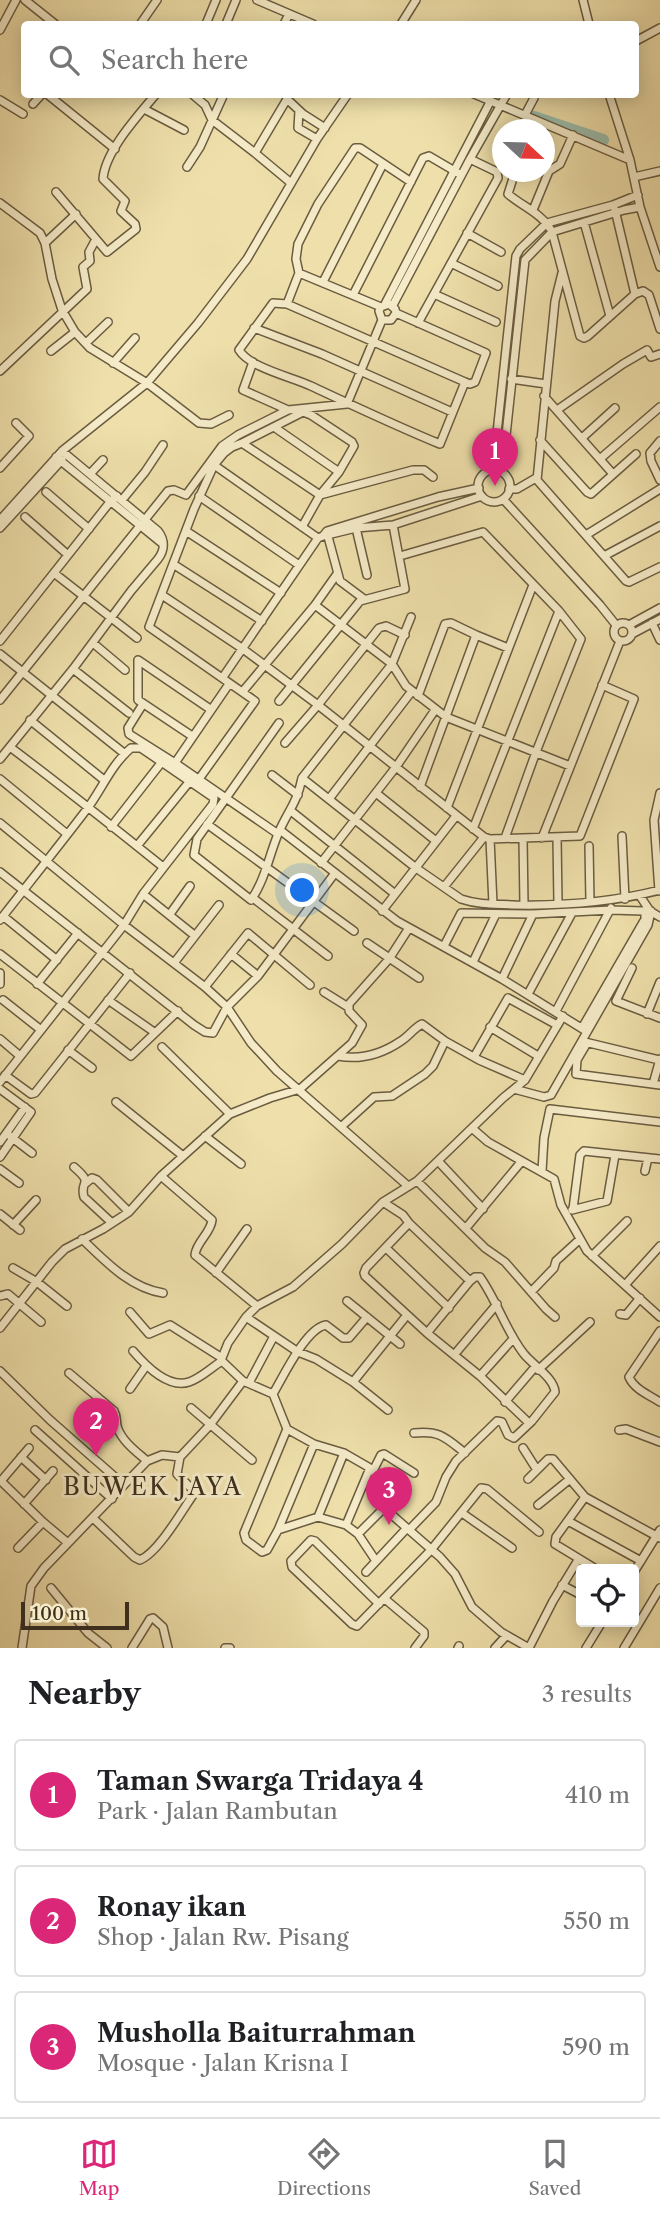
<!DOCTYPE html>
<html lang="en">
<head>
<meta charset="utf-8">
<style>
  :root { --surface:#fff; --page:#f6f6f6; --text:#202124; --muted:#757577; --line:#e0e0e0; --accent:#db2777 }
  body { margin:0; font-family:"Libre Caslon Text",serif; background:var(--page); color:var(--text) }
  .controls { position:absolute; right:21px; bottom:21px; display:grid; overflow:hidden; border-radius:7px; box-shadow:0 4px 18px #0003 }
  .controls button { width:63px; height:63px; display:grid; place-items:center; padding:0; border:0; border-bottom:2px solid var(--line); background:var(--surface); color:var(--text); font:35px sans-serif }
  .compass { position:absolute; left:492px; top:119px; width:63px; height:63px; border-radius:50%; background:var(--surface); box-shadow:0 4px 18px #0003; rotate:112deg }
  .scale { position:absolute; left:21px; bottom:18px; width:108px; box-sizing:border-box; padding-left:7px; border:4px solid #3e301d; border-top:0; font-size:19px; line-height:24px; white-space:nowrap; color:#3e301d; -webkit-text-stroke:5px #f5ebc8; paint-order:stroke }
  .you { position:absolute; left:303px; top:891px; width:24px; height:24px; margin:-18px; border:5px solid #fff; border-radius:50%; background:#1a73e8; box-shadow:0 0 0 10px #1a73e833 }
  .badge { display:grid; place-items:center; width:46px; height:46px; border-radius:50%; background:var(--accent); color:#fff; font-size:23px; font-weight:700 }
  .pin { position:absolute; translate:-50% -58px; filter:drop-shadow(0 2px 4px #0008) }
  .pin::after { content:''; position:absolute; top:37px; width:24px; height:21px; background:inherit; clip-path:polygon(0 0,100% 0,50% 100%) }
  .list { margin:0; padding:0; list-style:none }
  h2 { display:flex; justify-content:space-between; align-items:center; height:91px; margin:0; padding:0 28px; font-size:30px }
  h2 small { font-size:23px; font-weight:400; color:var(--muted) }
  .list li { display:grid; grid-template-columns:46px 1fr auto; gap:21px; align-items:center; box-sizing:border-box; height:112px; margin:0 14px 14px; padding:0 14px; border:2px solid var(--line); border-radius:7px }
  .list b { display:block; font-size:26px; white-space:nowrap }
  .list p { margin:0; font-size:23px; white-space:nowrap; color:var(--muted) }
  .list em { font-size:23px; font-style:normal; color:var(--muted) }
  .icon { flex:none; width:38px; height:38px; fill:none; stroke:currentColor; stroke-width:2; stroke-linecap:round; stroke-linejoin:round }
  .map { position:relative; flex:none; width:660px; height:1648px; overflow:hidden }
  .search { position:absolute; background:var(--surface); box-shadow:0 4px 18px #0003; left:21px; right:21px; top:21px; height:77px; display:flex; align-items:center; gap:18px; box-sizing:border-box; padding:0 24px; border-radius:7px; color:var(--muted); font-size:26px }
  .sheet { height:469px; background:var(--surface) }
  nav { display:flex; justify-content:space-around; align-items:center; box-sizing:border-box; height:98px; border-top:2px solid var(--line); background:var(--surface); font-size:19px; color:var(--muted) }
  nav a { display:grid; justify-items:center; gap:4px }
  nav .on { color:var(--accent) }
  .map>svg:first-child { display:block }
</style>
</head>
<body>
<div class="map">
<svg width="660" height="1648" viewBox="0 0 660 1648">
  <rect width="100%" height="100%" fill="#efe0ab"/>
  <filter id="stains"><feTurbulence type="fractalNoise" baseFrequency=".00286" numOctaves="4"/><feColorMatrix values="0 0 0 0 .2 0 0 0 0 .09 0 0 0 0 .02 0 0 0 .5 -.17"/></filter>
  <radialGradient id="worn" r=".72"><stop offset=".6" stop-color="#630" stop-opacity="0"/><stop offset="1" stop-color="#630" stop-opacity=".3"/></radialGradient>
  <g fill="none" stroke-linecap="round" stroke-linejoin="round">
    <path stroke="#9abdac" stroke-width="12" d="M534,117L603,140"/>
    <defs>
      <path id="minor" d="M25,0L55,24
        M257,0L313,24
        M583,0L589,24
        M141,23L157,0
        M206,24L216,0
        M226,24L236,0
        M284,24L289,14
        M401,24L416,0
        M0,30L16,0
        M636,41L660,28
        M47,94L115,149
        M192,94L205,105L212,120L255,153L291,183
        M474,94L630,160
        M609,94L630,160L640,207L660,267
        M0,100L23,114
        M33,104L42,94
        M144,109L184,130
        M299,111L298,128L317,139
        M525,115L534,98
        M255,153L287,99L303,114L325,128
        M187,167L200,147L224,94
        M515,172L508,194C523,207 542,213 552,232L580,336L584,338L588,336L635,294L643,291L649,295L660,329
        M634,177L660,171
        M56,192L96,239
        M0,203L40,233L45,243L52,279L62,310L75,332L90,348L147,383L199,423L211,424L229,415
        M533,210L549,171L560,164L573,135
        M615,210L635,294
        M584,222L610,316
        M467,233L501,252
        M45,243L76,214
        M451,263L498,286
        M299,273L381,307
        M562,273L555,301L537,480L626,581L629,582L660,567
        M323,282L383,164
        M434,294L496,322
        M353,295L423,158L429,156L458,173
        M287,304L299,273L296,259L298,244L318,204L355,148H360L411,182
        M385,304L490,102
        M393,305L470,159L507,94
        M396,313L391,320H382L379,311L381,307L389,304L395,309L396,313L486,353L475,382L470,384L465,382L287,304L273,303L239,350C250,368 292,377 311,386C354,406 396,426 440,444L465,382
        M418,323L498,178L497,172L470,159
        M254,328L322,354L452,412
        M86,343L108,322
        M51,351L75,332
        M253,362L243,390L288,410
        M113,363L135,338
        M0,371L87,289L83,267L90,261L89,252L96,239L107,252L136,229L135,224L121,211L125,201L103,179C105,151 138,116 156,94
        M511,379L546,384
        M544,396L613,474
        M557,410L623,364L647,350L651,357L660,354
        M274,427L339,472
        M582,438L615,408
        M540,440L587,492L591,494L636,454
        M660,441L650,453L651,461L660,480
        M56,457L163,544
        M601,458L660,407
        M214,465L318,538
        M0,468L29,436L16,423
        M493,470L516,256L520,249L547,223L613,205L638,195
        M478 486a16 16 0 1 1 32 0a16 16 0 1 1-32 0Z
        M502,472L525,260L552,232L624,210L640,207
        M90,474L103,460
        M509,489H517L536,478
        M46,492L89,529
        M199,496L299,565
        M503,499L600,605L616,625
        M122,500L145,472L163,445
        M25,517L68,555
        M0,520L62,451L147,383L198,323L247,259L317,139L348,94
        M302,527L320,495L339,472L354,446L352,442L311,415L303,412L242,443L320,495L413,470H424L433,477
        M0,528L62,460
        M356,528L367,575
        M186,531L281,593
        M327,533L340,581L364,599
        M586,535L660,489
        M323,536L356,528L393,525L482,496
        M400,556L483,532L559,611L581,639L536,752L505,838
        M604,556L660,526
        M173,564L262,621
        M54,573L137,638
        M162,595L243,649L318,705L484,837L490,839L580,836L634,699L602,685
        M315,605L392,664L406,686L446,717L570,766
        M614 632a9 9 0 1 1 18 0a9 9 0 1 1-18 0Z
        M652,623L660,640
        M629,625L660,608
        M632,634L660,619
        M0,641L110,502L117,496
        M93,643L125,670
        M0,654L125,754
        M73,669L129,713
        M223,677L318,538L323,536L327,531L438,497L479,488
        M244,690L315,605L337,574
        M418,696L445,624L451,623L476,635
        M0,700L168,491L174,490L186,495L222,446L238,435L288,410L347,404L382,320
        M279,701L360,601L405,589L393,525
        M143,704L128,728L129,734L175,763L278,834
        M30,720L104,780
        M279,723L197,839L194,855L251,900C265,880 269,856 278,834C287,812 297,804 302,778L392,664L411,617
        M192,736L138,700V660L210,709
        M285,743L318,705L379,628L386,626L405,635
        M10,747C62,786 112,826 163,867
        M0,759L73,669L131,591L158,559C165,550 165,540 158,531L62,451
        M175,763L229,684
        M272,775L298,795
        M302,778L416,868L461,899C479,905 496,904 515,905C564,906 613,902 660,890
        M0,779L67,834
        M199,779L255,701L149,627L194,509L214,465L224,453L232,447L242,443
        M420,787L476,635L508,648
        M376,793L436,841
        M329,799L412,691
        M447,808L533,585
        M291,811L395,894
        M0,823L124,925L205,987L227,1007L251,1043L277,1071L408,1186
        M207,824L354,931
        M111,827L161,763
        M473,829L559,611
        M280,830L397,921L502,979L586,1031
        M622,836L625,899
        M542,838L620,641
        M557,838L558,904
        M490,839L493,904
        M523,839L524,905
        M137,846L190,781
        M589,846L590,902
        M321,863L396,767L435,710
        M0,872L194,1025L205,1032L213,1033L227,1007L258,976L335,873
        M444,887L484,837
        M659,891L654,820L660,793
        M143,894L194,935
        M640,896L650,911L660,917
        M253,898L328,956
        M382,911L456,816
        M170,914L190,886
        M3,916L57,960
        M0,920C29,883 58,847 87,809C102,789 111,765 131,748H141L214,798L213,804L143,894L124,925L0,1082
        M367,943L419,978
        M444,946L461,913L533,914L611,910L643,911L645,913V919L582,1028
        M0,954L131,1056L178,1011
        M231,954L258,976
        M473,962L496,914
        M174,963L219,905
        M632,968L616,1001L660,1018
        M0,973V984
        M502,979L533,914
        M37,984L78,933
        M205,987L248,933L310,985
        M324,992L348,1007
        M528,994L572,913
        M3,1000L41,1030
        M108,1000L154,1032
        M556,1011L611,908
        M647,1014L660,982
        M490,1027L538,1056
        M0,1039L20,1056
        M585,1042L659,1060
        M587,1043L577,1060L576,1074L660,1085
        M162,1047L230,1114
        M68,1050L92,1068
        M338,1056C360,1060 382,1054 401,1041C409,1036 414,1028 422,1024L445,1041L479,1060L525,1080
        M474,1057L508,998L557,1025
        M5,1075L31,1094L35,1093L130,973
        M653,1084L660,1059
        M0,1089L31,1112L0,1157
        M514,1089L544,1097L551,1095L648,925L651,911
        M116,1102L183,1156
        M342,1126L374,1097L392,1096L425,1074L433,1066L445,1041
        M473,1129L488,1142L554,1179L561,1205L587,1251L660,1317
        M10,1136L32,1153
        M205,1136L241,1164
        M0,1142L25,1107
        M438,1161L483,1209
        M74,1167C95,1185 79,1180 84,1197L112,1223
        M0,1169L19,1183
        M542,1171L544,1138L550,1109L660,1122
        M645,1171L648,1158
        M161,1176L212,1220C211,1233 196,1242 195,1255L257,1306
        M417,1181L485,1248L505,1262L546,1309L555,1317
        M86,1183L92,1178L97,1180L129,1212
        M383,1202L403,1215L409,1223L366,1268L364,1273L365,1276L427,1333L480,1376L529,1423
        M573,1209L580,1155L584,1151L660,1159
        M572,1210L607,1201L615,1155
        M0,1214L20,1230
        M409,1223L470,1281
        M13,1225L36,1200
        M466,1228L521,1162
        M82,1239C105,1261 130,1288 163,1293
        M386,1248L449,1308
        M592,1256L627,1221
        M13,1268L37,1282L67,1306
        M216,1273L247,1229
        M625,1285L660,1246
        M531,1292L554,1268L556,1261L579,1240
        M0,1296L8,1294L41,1322
        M347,1301L400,1344
        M130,1312L149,1334L170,1325L222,1358V1361L243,1381L273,1394L287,1429
        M620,1314L626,1315L640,1298
        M246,1317L298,1352L316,1359L353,1382L407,1315
        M0,1328L52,1262L65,1249L103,1229L129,1212L161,1176L230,1114L270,1098L300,1089L352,1043L362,1025L349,1011V1004L389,959L409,928
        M660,1331L629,1377C634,1389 649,1395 660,1402
        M133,1351C145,1365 168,1389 189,1382C201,1378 212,1367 222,1361
        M454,1355L497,1304
        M222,1358L228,1343L246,1317L257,1306L293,1287L342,1244L383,1202L417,1181L503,1098L525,1080L563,1016
        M538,1370L590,1322
        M0,1371L50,1420L124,1485
        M69,1373L114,1411C118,1418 115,1422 118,1429C123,1442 137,1452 147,1461
        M480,1376L513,1339
        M353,1382L388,1410
        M249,1383L274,1336
        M130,1389L146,1366
        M273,1394C283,1377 306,1328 326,1325L343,1338H349L367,1317
        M505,1402L535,1367
        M191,1408L252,1460
        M287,1429L314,1444L344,1453L370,1468L378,1477L379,1498L384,1508L440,1557L455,1574L472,1607L501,1632L529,1648
        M287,1429L244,1533L246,1540L262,1552L267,1550L278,1530L314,1444
        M35,1430L112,1499
        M619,1430L626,1429L660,1442
        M414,1433C440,1430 446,1438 465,1453
        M29,1448L1,1481L43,1522L68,1543
        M523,1448L537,1470L548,1459H553L585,1497L660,1538
        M21,1457L46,1480
        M373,1471L381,1455L384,1454L414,1473
        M528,1479L537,1470
        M585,1497L556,1537L555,1544L596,1569
        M24,1504L53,1471
        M538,1505L570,1479
        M462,1513L512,1548
        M318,1517L344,1453
        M93,1518L134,1557L140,1560C159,1552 183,1509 195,1492L177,1474L180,1457
        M568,1521L641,1561
        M346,1525L370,1468
        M278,1530L318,1517L346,1525L358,1534L376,1561
        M409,1530L436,1502L446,1477L456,1461L497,1421L502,1422L508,1435L514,1438L532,1421L555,1392C554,1378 533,1365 524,1354C506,1331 497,1301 480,1277H475L470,1281L427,1333
        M358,1534L384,1508
        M18,1548L43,1522
        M366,1572L407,1528
        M634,1572L660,1530
        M562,1585L581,1595
        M51,1588L88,1633L107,1648
        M385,1599L424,1632V1636L415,1648
        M379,1604L315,1541L311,1540L291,1561L292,1567L352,1624L357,1626L431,1550L481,1488L487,1489L539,1532
        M22,1648L31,1586L44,1568L147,1461L162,1455L180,1457L210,1425L243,1381
        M132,1648L150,1619L153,1618L163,1627L168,1648
        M225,1648H230
        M458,1648L459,1646
        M495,1648L506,1636
        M529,1648L553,1601L578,1560
        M586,1648L602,1622
        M624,1648L660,1588"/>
    </defs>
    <use href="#minor" stroke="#6a5c40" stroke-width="10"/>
    <use href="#minor" stroke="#f5ebc8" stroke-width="7"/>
  </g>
  <g text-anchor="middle" stroke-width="6" stroke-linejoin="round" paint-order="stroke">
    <g font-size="24" letter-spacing="2" fill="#3e301d" stroke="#f5ebc8">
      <text x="153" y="1495">BUWEK JAYA</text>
    </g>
  </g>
  <rect width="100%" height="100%" filter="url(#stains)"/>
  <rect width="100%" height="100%" fill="url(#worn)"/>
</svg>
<div class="controls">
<button><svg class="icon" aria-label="locate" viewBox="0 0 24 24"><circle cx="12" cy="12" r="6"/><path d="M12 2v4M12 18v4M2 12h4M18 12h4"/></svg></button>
</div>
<svg class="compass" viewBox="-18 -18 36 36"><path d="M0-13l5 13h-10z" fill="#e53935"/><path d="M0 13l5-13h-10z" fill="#757577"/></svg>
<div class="scale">100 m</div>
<div class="you"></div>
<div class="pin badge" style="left:495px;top:486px">1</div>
<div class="pin badge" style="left:96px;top:1456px">2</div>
<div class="pin badge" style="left:389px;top:1525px">3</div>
<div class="search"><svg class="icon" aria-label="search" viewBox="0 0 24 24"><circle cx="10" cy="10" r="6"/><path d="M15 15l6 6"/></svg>Search here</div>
</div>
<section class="sheet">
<h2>Nearby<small>3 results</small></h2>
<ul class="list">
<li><span class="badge">1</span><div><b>Taman Swarga Tridaya 4</b><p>Park · Jalan Rambutan</p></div><em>410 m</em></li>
<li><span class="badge">2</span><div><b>Ronay ikan</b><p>Shop · Jalan Rw. Pisang</p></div><em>550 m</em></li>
<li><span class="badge">3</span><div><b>Musholla Baiturrahman</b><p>Mosque · Jalan Krisna I</p></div><em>590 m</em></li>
</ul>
</section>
<nav>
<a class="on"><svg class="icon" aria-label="map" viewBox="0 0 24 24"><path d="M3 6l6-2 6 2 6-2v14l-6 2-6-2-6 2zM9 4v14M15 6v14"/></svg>Map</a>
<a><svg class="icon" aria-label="directions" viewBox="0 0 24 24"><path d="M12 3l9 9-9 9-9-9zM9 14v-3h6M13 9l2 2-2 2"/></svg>Directions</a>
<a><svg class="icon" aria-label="saved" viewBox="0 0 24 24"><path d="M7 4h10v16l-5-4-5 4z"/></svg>Saved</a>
</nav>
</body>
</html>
